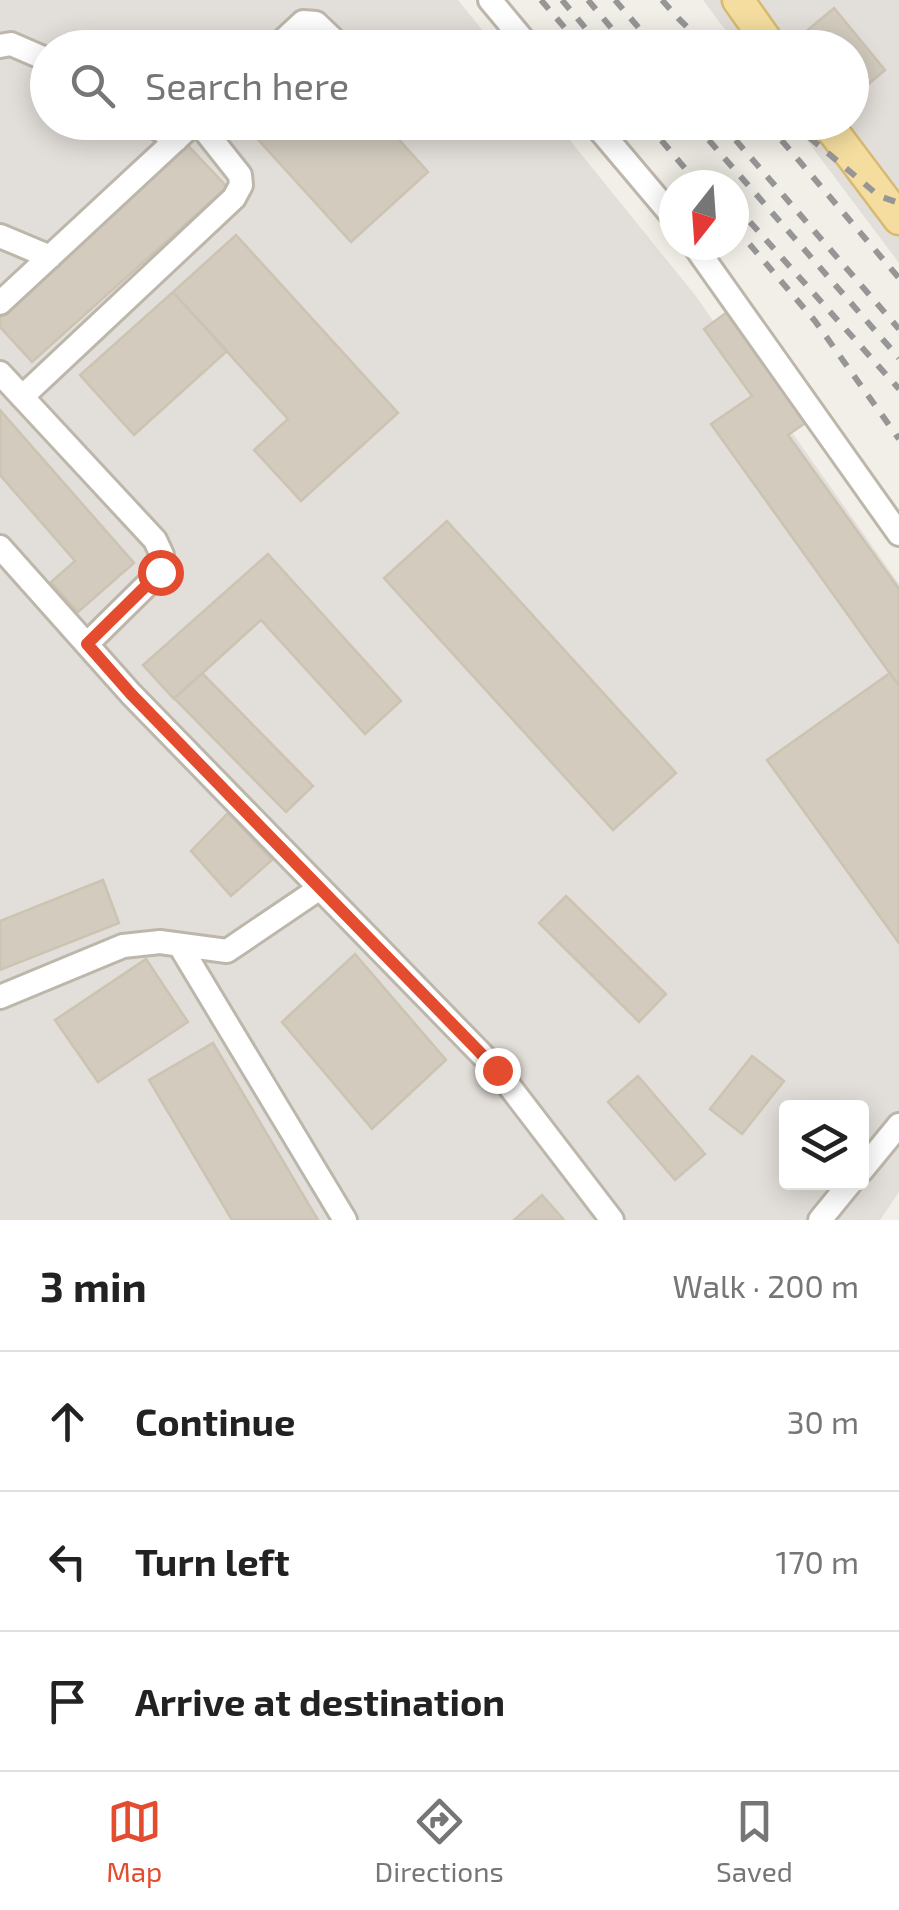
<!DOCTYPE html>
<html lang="en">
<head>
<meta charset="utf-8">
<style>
  :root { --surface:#fff; --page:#f6f6f6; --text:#222; --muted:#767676; --line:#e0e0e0; --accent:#e34c2e }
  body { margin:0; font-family:"Exo 2",sans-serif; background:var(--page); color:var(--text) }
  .controls { position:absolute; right:30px; bottom:30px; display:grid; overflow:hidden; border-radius:10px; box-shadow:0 5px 25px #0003 }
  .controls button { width:90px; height:90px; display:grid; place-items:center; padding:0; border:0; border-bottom:2px solid var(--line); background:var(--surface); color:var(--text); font:50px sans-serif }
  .compass { position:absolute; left:659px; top:170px; width:90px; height:90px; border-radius:50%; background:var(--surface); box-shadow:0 5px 25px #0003; rotate:197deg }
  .stop { position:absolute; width:30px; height:30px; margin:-22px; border:8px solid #e34c2e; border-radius:50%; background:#fff }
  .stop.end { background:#e34c2e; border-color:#fff; box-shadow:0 2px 10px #0008 }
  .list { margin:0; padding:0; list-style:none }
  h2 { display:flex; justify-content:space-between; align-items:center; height:130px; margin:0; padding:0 40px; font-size:42px }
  h2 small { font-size:32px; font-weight:400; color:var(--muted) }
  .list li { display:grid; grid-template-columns:65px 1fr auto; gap:30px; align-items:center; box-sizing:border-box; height:140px; padding:0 40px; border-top:2px solid var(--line) }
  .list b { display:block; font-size:38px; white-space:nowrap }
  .list em { font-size:32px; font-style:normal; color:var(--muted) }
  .icon { flex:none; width:55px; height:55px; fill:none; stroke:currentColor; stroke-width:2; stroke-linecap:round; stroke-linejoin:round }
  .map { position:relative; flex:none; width:899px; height:1220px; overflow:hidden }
  .search { position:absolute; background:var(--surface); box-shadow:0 5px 25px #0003; left:30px; right:30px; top:30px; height:110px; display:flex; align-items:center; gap:25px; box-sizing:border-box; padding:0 35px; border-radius:55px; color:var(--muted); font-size:38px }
  .sheet { height:550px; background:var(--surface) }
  nav { display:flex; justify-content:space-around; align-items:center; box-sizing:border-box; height:140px; border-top:2px solid var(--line); background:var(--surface); font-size:28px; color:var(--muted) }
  nav a { display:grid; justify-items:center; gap:5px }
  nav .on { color:var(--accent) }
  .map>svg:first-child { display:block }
</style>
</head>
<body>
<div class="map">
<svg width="899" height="1220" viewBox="0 0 899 1220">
  <rect width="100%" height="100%" fill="#f2efe8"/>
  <path fill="#e2ded9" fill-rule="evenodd" d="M0,0H458L496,47L48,48V122L556,123L695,295L899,584V1192L880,1220H0ZM786,1108H862V1182H786Z
    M703,0H899V263L794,123L852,122V48L738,47Z"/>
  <path fill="#d2cbbe" stroke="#ccc3b2" stroke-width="2.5" d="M834,8L885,70L853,97L852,94V48H813L803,34Z
    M242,122H383L428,172L351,242Z
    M182,139L227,187L32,362L0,327V317L95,232L88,223Z
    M236,235L398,413L301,501L254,450L288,419L173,292Z
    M173,292L227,351L134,435L80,375Z
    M734,307L814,417L788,435L899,589V686L711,424L752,396L704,329Z
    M0,410L134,563L78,612L51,582L75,561L0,475Z
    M447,521L676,773L613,830L384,578Z
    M268,554L401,701L365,734L261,620L174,699L143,665Z
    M202,673L313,786L286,812L174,698Z
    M890,673L899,686V943L767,760Z
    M228,813L272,860L231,896L191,851Z
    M103,880L119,923L0,970V921Z
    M566,896L666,994L639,1022L539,923Z
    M355,954L446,1060L372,1129L282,1022Z
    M146,959L188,1022L98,1082L55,1020Z
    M213,1043L318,1220H232L149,1080Z
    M752,1056L784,1081L742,1134L710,1109Z
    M638,1076L705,1154L675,1180L608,1102Z
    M542,1195L564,1220H514Z"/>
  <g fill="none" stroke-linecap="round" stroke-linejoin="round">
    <defs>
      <path id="minor" d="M490,0L530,48
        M0,46L11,44L48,60
        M275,48L303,22L316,23L342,48
        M148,122L176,140
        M593,122L674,218
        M0,236L50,257
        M694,245L899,534
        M0,303L195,122
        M0,373L155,540L162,555L160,572L87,644
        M22,397L234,198L241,185L240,175L198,122
        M0,547L131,694L497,1070L612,1220
        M180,946L345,1220
        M0,997L123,946L160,942L227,951L320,888
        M862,1170L899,1125
        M820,1220L851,1182"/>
      <path id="major" d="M738,0L772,48
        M826,122L899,219"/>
    </defs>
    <use href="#minor" stroke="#bdb7ab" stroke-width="28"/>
    <use href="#major" stroke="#d7ba71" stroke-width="35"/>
    <use href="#minor" stroke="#fff" stroke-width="22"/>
    <use href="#major" stroke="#f4dd9f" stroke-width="30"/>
    <path stroke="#969696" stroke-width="6" stroke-dasharray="12 12" stroke-linecap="butt" d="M541,0L582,48
      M562,0L602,48
      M588,0L628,48
      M615,0L656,48
      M662,0L679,19L709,48
      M646,122L699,185
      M693,122L899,358
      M720,122L899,329
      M766,122L899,278
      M791,122L879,196L899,203
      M734,204L899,389
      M734,226L815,321L899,439"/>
  </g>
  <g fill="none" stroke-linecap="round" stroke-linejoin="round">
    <path stroke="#e34c2e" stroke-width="12" d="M160,572L87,644L131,694L497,1070"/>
  </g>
</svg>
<div class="controls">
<button><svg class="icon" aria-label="layers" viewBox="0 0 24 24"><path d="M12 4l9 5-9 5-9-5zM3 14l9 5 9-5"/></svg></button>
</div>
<svg class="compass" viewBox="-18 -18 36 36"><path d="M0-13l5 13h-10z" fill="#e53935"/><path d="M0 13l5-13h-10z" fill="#767676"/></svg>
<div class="stop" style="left:160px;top:572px"></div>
<div class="stop end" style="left:497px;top:1070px"></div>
<div class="search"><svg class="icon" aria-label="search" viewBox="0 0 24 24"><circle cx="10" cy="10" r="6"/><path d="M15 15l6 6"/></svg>Search here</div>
</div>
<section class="sheet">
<h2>3 min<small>Walk · 200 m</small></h2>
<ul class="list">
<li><svg class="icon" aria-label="ahead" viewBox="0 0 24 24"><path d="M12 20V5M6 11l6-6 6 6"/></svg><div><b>Continue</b></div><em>30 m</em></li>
<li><svg class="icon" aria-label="left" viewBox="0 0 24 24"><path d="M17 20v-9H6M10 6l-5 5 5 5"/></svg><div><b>Turn left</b></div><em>170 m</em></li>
<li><svg class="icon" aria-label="arrive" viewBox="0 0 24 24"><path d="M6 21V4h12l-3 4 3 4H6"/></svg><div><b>Arrive at destination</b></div></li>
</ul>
</section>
<nav>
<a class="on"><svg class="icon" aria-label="map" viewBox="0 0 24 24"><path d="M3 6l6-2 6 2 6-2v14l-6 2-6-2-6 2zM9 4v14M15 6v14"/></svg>Map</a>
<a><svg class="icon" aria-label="directions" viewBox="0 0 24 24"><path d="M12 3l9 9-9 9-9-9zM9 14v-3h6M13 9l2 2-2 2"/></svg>Directions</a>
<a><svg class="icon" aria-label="saved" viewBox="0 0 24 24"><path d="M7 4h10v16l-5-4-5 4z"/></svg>Saved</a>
</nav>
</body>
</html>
